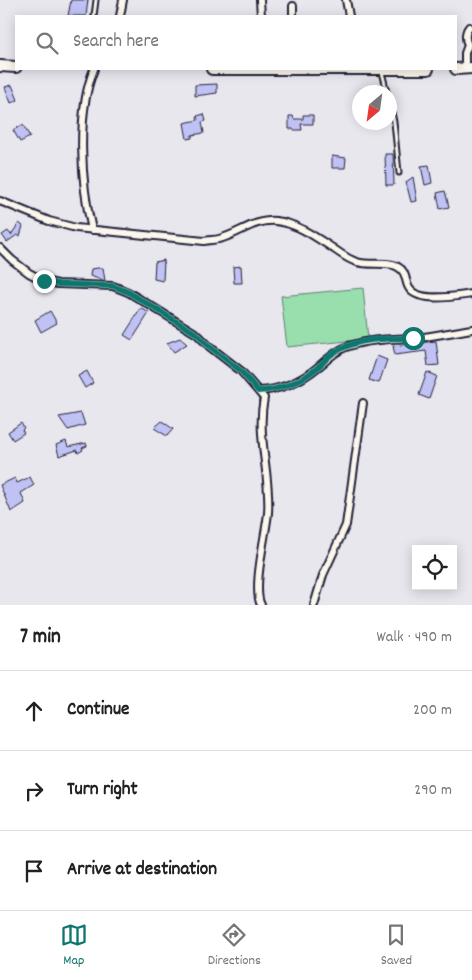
<!DOCTYPE html>
<html lang="en">
<head>
<meta charset="utf-8">
<style>
  :root { --surface:#fff; --page:#f2f2f2; --text:#222; --muted:#767676; --line:#e0e0e0; --accent:#0f766e }
  body { margin:0; font-family:Dekko,sans-serif; background:var(--page); color:var(--text) }
  .controls { position:absolute; right:15px; bottom:15px; display:grid; overflow:hidden; border-radius:0px; box-shadow:0 2px 12px #0003 }
  .controls button { width:45px; height:45px; display:grid; place-items:center; padding:0; border:0; border-bottom:1px solid var(--line); background:var(--surface); color:var(--text); font:25px sans-serif }
  .compass { position:absolute; left:352px; top:85px; width:45px; height:45px; border-radius:50%; background:var(--surface); box-shadow:0 2px 12px #0003; rotate:209deg }
  .stop { position:absolute; width:15px; height:15px; margin:-11px; border:4px solid #0f766e; border-radius:50%; background:#fff }
  .stop.end { background:#0f766e; border-color:#fff; box-shadow:0 1px 5px #0008 }
  .list { margin:0; padding:0; list-style:none }
  h2 { display:flex; justify-content:space-between; align-items:center; height:65px; margin:0; padding:0 20px; font-size:21px }
  h2 small { font-size:16px; font-weight:400; color:var(--muted) }
  .list li { display:grid; grid-template-columns:32px 1fr auto; gap:15px; align-items:center; box-sizing:border-box; height:80px; padding:0 20px; border-top:1px solid var(--line) }
  .list b { display:block; font-size:19px; white-space:nowrap }
  .list em { font-size:16px; font-style:normal; color:var(--muted) }
  .icon { flex:none; width:28px; height:28px; fill:none; stroke:currentColor; stroke-width:2; stroke-linecap:round; stroke-linejoin:round }
  .map { position:relative; flex:none; width:472px; height:605px; overflow:hidden }
  .search { position:absolute; background:var(--surface); box-shadow:0 2px 12px #0003; left:15px; right:15px; top:15px; height:55px; display:flex; align-items:center; gap:12px; box-sizing:border-box; padding:0 18px; border-radius:0px; color:var(--muted); font-size:19px }
  .sheet { height:305px; background:var(--surface) }
  nav { display:flex; justify-content:space-around; align-items:center; box-sizing:border-box; height:70px; border-top:1px solid var(--line); background:var(--surface); font-size:14px; color:var(--muted) }
  nav a { display:grid; justify-items:center; gap:2px }
  nav .on { color:var(--accent) }
  .map>svg:first-child { display:block }
</style>
</head>
<body>
<div class="map">
<svg width="472" height="605" viewBox="0 0 472 605">
  <rect width="100%" height="100%" fill="#e9e7ee"/>
  <filter id="ink" filterUnits="userSpaceOnUse"><feTurbulence type="fractalNoise" baseFrequency=".02" numOctaves="2"/><feDisplacementMap in="SourceGraphic" scale="10" xChannelSelector="R" yChannelSelector="G"/><feConvolveMatrix kernelMatrix="1 2 1 2 8 2 1 2 1" color-interpolation-filters="sRGB"/></filter>
  <g filter="url(#ink)">
    <path fill="#98dfad" stroke="#5d8074" d="M363,288L368,339L287,347L281,296Z"/>
    <path fill="#c0c2f4" stroke="#22223b" d="M71,0H88L86,16H68Z
      M217,84V93L195,96V85Z
      M12,85L18,100L11,103L5,87Z
      M204,114L206,121L202,122L204,133L192,135V138L187,139L184,123L198,120L197,116Z
      M303,115H313V124H301L302,130H293V129H289V116H293L294,119H303Z
      M23,125L30,137L20,142L13,130Z
      M385,154H393L394,185H386Z
      M332,156L346,158L345,168H332Z
      M429,165L432,183L425,185L421,166Z
      M413,177L417,201L411,202L406,182Z
      M445,191L449,207L440,209L437,193Z
      M19,223L23,226L20,236L17,235L7,242L2,235L8,231L11,235Z
      M164,260L163,281L154,279L155,262Z
      M241,266L242,283H234L233,267Z
      M98,268H103L105,281L90,276L91,269Z
      M141,308L149,313L132,340L124,335Z
      M50,311L57,323L41,332L35,320Z
      M180,338L187,344L174,352L167,343Z
      M436,341L439,365L428,366L426,351L395,355L393,346Z
      M377,356L387,360L379,383L369,380Z
      M87,371L93,383L85,388L78,376Z
      M427,372L437,376L429,399L419,395Z
      M81,413L85,425L68,430L59,417Z
      M162,421L173,429L167,436L154,428Z
      M21,423L24,428L22,430L24,433L13,440L8,432Z
      M66,441L68,447L86,443L87,446L82,448L83,450L78,453L77,450L59,456L56,445Z
      M30,477L34,485L21,493L25,503L11,512L0,485L15,478L17,483Z"/>
    <g fill="none" stroke-linecap="round" stroke-linejoin="round">
      <defs>
        <path id="lane" d="M94,16L96,0
          M382,72L387,92
          M390,103L394,122L399,173"/>
        <path id="street" d="M260,0L261,16
          M346,0L349,16
          M120,16L123,0
          M293,16V6
          M465,69V53L468,45C465,39 465,32 469,27
          M0,201L49,221L76,228L204,241C209,240 215,240 219,239C239,234 254,219 276,221C297,223 317,238 334,249C341,254 349,260 357,262C369,266 389,261 398,267C406,271 405,279 408,286C415,304 457,296 472,294
          M92,230C81,184 76,113 94,69
          M0,248L12,260L29,273L44,281L58,284L113,286L128,292L197,334L210,347L241,371L264,398C256,436 271,475 268,513C266,534 252,589 261,605
          M258,391C281,390 300,382 318,367C327,360 334,352 346,347C369,339 391,339 415,338C434,336 453,332 472,329
          M314,605L323,575L346,525L363,403"/>
        <path id="primary" d="M0,66L16,67
          M212,69H304
          M309,69H428
          M456,69L472,68"/>
      </defs>
      <use href="#lane" stroke="#22223b" stroke-width="7"/>
      <use href="#street" stroke="#22223b" stroke-width="10"/>
      <use href="#primary" stroke="#22223b" stroke-width="14"/>
      <use href="#lane" stroke="#fbf7ec" stroke-width="3"/>
      <use href="#street" stroke="#fbf7ec" stroke-width="6"/>
      <use href="#primary" stroke="#fbf7ec" stroke-width="10"/>
    </g>
  </g>
  <g fill="none" stroke-linecap="round" stroke-linejoin="round" filter="url(#ink)">
    <path stroke="#0f766e" stroke-width="6" d="M44,281L58,284L113,286L128,292L197,334L210,347L241,371L258,391C281,390 300,382 317,368C323,363 328,356 335,352C357,338 388,338 413,338"/>
  </g>
</svg>
<div class="controls">
<button><svg class="icon" aria-label="locate" viewBox="0 0 24 24"><circle cx="12" cy="12" r="6"/><path d="M12 2v4M12 18v4M2 12h4M18 12h4"/></svg></button>
</div>
<svg class="compass" viewBox="-18 -18 36 36"><path d="M0-13l5 13h-10z" fill="#e53935"/><path d="M0 13l5-13h-10z" fill="#767676"/></svg>
<div class="stop" style="left:413px;top:338px"></div>
<div class="stop end" style="left:44px;top:281px"></div>
<div class="search"><svg class="icon" aria-label="search" viewBox="0 0 24 24"><circle cx="10" cy="10" r="6"/><path d="M15 15l6 6"/></svg>Search here</div>
</div>
<section class="sheet">
<h2>7 min<small>Walk · 490 m</small></h2>
<ul class="list">
<li><svg class="icon" aria-label="ahead" viewBox="0 0 24 24"><path d="M12 20V5M6 11l6-6 6 6"/></svg><div><b>Continue</b></div><em>200 m</em></li>
<li><svg class="icon" aria-label="right" viewBox="0 0 24 24"><path d="M7 20v-9h11M14 6l5 5-5 5"/></svg><div><b>Turn right</b></div><em>290 m</em></li>
<li><svg class="icon" aria-label="arrive" viewBox="0 0 24 24"><path d="M6 21V4h12l-3 4 3 4H6"/></svg><div><b>Arrive at destination</b></div></li>
</ul>
</section>
<nav>
<a class="on"><svg class="icon" aria-label="map" viewBox="0 0 24 24"><path d="M3 6l6-2 6 2 6-2v14l-6 2-6-2-6 2zM9 4v14M15 6v14"/></svg>Map</a>
<a><svg class="icon" aria-label="directions" viewBox="0 0 24 24"><path d="M12 3l9 9-9 9-9-9zM9 14v-3h6M13 9l2 2-2 2"/></svg>Directions</a>
<a><svg class="icon" aria-label="saved" viewBox="0 0 24 24"><path d="M7 4h10v16l-5-4-5 4z"/></svg>Saved</a>
</nav>
</body>
</html>
